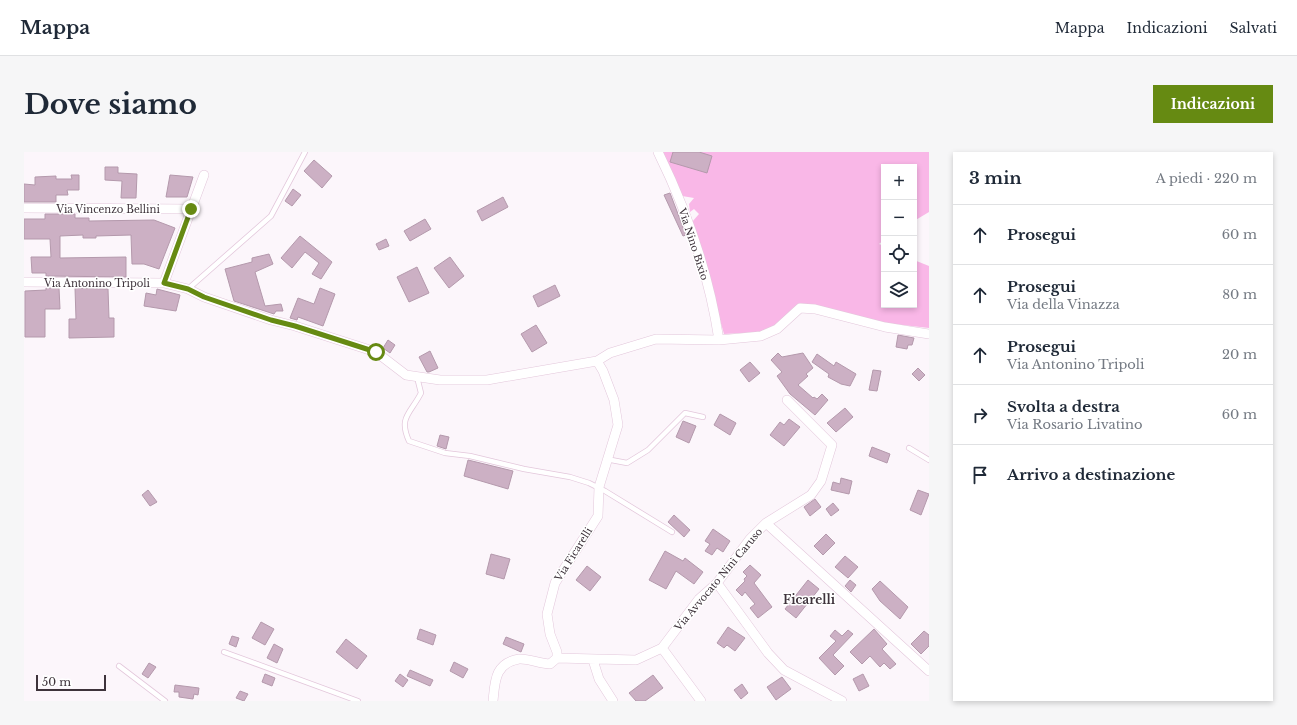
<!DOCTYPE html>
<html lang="it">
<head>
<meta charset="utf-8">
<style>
  :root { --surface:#fff; --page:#f6f6f7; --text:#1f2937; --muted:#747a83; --line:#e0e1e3; --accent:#668a12 }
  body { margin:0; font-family:"Libre Baskerville",serif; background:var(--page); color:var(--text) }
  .controls { position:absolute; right:12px; top:12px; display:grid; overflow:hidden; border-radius:0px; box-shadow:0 2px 6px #0003 }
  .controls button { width:36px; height:36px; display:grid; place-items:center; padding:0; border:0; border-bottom:1px solid var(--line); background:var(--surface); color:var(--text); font:20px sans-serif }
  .scale { position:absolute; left:12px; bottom:10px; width:70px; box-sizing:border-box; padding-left:4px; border:2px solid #3e333b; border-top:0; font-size:11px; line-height:14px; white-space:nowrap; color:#3e333b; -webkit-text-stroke:3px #fff; paint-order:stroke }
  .stop { position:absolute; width:12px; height:12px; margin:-9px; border:3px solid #668a12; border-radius:50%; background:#fff }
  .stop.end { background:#668a12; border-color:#fff; box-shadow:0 1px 4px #0008 }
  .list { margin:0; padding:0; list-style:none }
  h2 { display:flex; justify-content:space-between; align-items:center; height:52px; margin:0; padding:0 16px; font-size:17px }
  h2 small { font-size:13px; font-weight:400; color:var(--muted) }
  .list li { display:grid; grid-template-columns:26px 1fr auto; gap:12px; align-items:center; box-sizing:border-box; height:60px; padding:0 16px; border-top:1px solid var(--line) }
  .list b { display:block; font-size:15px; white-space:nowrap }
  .list p { margin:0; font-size:13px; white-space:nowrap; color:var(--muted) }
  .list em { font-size:13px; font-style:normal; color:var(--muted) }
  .icon { flex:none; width:22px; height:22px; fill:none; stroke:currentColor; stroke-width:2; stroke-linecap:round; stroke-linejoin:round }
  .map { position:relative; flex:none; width:905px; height:549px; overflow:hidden; border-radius:0px }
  header { display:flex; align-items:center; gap:24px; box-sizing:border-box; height:56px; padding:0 20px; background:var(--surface); border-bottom:1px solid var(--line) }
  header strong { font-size:19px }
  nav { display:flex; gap:22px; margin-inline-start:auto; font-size:14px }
  .intro { display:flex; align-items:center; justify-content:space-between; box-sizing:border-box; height:96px; padding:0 24px }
  h1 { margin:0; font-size:28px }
  .button { padding:10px 18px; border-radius:0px; background:var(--accent); color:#fff; font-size:14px; font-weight:700 }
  main { display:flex; gap:24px; padding:0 24px }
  aside { flex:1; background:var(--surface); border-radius:0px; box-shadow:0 2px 6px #0003 }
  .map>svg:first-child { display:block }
</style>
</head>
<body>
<header>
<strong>Mappa</strong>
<nav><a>Mappa</a><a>Indicazioni</a><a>Salvati</a></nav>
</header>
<div class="intro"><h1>Dove siamo</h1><a class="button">Indicazioni</a></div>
<main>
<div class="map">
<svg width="905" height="549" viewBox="0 0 905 549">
  <rect width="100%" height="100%" fill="#fcf6fb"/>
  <path fill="#f9b7e7" d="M637,0H905V60L890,69V15H860V88L855,92L860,94V153H890V108L905,114V176L861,171L791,154L737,180L700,182L668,70L675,62L670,57L666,60L665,52L670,46L658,44Z"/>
  <path fill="#ccb0c4" stroke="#b499ac" d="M649,0H675L688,4L683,21L646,10Z
    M290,8L308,24L298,36L280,19Z
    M81,15H94V21L113,22L112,46H97L98,29L81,28Z
    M47,23H55V38H43L44,43H32V50H0V32L11,33V25L32,24V27H48Z
    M146,23L169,25L163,45H142Z
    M269,37L277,43L268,54L261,49Z
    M646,41L662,83L659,84L640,43Z
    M479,45L484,55L458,69L453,59Z
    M21,62H51V66H65V69L130,68L151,76L135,117L120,112H108L107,83L72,84V86H59V83L36,84V106L102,105V125L22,124V121H8L7,105H27L26,87H0V67H21Z
    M401,67L407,77L386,89L380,79Z
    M276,84L308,110L297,127L288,122L295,111L281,100L268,116L257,106Z
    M362,87L365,94L355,98L352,92Z
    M245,102L249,112L231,120L241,154L257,152L259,159H252L250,162L210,149L201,117L228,110V106Z
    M426,105L440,124L425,136L410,116Z
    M393,115L405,141L385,150L373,125Z
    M531,133L536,144L514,155L509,144Z
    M22,136H35L36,157H21V185H1V139L22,138Z
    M51,136L84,137L85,166H90V185L45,186V167H52Z
    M296,136L311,142L299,174L274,165L273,168L266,166L274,146L290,152Z
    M133,137L156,143L152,159L120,154L122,141L132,143Z
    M512,173L523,191L508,200L497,182Z
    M874,183L890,186L888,193H884L883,197L872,195Z
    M364,188L371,193L366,201L359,196Z
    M406,199L414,216L405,220H403L395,205Z
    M754,201L758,205L779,201L789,216L782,222L784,224L774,233L789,246L790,245L793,247L798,242L804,248L791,263L766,242L753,224L758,220L747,208Z
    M793,202L810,214L812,210L832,222L826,234L817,232L804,225L805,222L788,210Z
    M726,210L736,221L725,230L716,218Z
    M894,216L901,223L895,229L888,222Z
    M849,218L857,219L853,239L845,238Z
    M821,256L829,265L812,280L803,271Z
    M696,262L712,271L706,283L690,273Z
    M765,267L776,275L760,294L746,283L756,270L760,273Z
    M659,269L672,274L665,291L652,285Z
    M416,283L425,285L422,297L413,294Z
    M848,295L866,302L863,311L845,304Z
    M444,308L489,319L484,337L440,324Z
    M817,326L828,329L825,342L807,338L809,330L816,332Z
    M124,338L133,350L126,354L118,343Z
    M894,338L905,342L897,363L886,358Z
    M791,347L797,355L786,364L780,355Z
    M809,351L815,358L807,364L802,357Z
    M650,363L666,378L660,385L644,370Z
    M689,377L706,389L699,400L693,396L688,403L681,399L686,392L681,389Z
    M802,382L811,391L799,403L790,394Z
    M641,399L659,409L661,406L679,420L670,432L652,419L642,437L625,428Z
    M467,402L486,407L480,427L462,422Z
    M821,404L834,415L824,426L811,415Z
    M726,413L737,423L730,431L748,455L734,466L726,456L731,452L721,440L718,444L712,438L721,429L720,427L723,424L719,420Z
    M563,414L577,425L566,439L552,428Z
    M784,428L795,437L772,466L761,457Z
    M826,428L832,433L827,440L821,434Z
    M856,429L884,455L876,467L856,449L848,437Z
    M237,470L250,477L241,493L228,486Z
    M704,475L721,486L711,499L703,493L700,496L693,491Z
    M396,477L412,483L409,493L393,487Z
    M850,477L863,492L858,497L872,512L866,517L860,511L856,515L846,504L838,512L826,500Z
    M811,478L818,484L824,478L829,482L809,503L820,514L811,523L795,506L812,489L806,484Z
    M900,479L905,483V494L897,502L887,492Z
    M208,484L215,486L212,495L205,492Z
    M482,485L500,492L497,500L479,492Z
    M322,487L343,504L333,517L312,500Z
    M250,492L259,497L253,511L243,506Z
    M430,510L444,517L439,526L426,519Z
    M125,511L132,515L124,526L118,522Z
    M386,518L409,528L406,534L383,524Z
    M241,522L251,526L248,534L238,530Z
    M376,522L384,528L379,535L371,529Z
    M839,522L845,534L835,539L829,527Z
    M629,523L639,536L621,549H612L605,541Z
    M758,525L767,537L752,548L743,535Z
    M718,532L724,541L717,547L710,538Z
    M151,533L175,536L174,543L170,542L169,547L155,545V540H150Z
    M216,539L224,542L220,549L212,546Z"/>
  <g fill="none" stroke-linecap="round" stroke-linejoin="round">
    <defs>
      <path id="lane" d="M164,137L247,64L281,0
        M393,225L397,241C387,261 374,265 385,289L421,301L446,304L500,317L546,325L565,331L581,339L648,380
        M885,296L905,308
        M582,307L603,311L624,298L661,261L679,265
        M200,500L334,549
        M95,514L141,549"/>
      <path id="street" d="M634,0C663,59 685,122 695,188
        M0,56L167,57
        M0,130L140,131L164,137L180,145L247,168L271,174L352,200L382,223L416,228H463L573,209L586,201L632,187L695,188L737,184L753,177L776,156L791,157L861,175L905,182
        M140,131L180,23
        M742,371L905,519
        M693,431L744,501L760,518L818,549
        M638,496L677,549
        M533,506L612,508L638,496L675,447L693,431L726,387L742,371L787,343L797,329L808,293L763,248
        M569,508L575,527L589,549
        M469,549C471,531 470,511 495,507C504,506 516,512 526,512L533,506V500L526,482L523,462L531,431L574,364L575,335L594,273L590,248L579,219L573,209"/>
    </defs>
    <use href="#lane" stroke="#e3c7db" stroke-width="6"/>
    <use href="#street" stroke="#e3c7db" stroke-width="10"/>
    <use href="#lane" stroke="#fff" stroke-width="4.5"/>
    <use href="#street" stroke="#fff" stroke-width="9"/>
  </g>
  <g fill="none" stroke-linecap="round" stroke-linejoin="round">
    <path stroke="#668a12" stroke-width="5" d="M167,57L140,131L164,137L180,145L247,168L271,174L352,200"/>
  </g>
  <g text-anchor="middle" stroke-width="3" stroke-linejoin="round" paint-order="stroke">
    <g font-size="10" fill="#3e333b" stroke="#fff">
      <text x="84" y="61">Via Vincenzo Bellini</text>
      <text transform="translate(670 92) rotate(72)" y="4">Via Nino Bixio</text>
      <text x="73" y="135">Via Antonino Tripoli</text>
      <text transform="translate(549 402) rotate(-58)" y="4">Via Ficarelli</text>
      <text transform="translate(694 427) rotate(-50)" y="4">Via Avvocato Ninì Caruso</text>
    </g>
    <g font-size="12" font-weight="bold" fill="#3e333b" stroke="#fff">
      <text x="785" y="452">Ficarelli</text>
    </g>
  </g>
</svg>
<div class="controls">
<button>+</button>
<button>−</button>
<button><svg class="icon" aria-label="locate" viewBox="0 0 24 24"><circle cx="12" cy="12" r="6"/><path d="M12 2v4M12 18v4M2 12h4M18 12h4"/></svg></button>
<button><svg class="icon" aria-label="layers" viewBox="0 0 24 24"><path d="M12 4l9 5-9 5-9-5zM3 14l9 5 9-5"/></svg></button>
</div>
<div class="scale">50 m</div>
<div class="stop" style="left:352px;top:200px"></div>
<div class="stop end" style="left:167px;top:57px"></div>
</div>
<aside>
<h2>3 min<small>A piedi · 220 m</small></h2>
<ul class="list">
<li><svg class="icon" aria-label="ahead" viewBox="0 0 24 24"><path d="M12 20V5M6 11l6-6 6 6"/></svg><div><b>Prosegui</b></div><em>60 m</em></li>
<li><svg class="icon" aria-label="ahead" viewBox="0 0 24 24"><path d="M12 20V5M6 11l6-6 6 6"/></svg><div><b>Prosegui</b><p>Via della Vinazza</p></div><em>80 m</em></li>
<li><svg class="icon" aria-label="ahead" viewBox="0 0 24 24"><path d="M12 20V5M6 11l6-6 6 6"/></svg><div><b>Prosegui</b><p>Via Antonino Tripoli</p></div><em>20 m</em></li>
<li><svg class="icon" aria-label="right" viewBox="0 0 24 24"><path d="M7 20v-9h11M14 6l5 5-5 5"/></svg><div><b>Svolta a destra</b><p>Via Rosario Livatino</p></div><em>60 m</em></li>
<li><svg class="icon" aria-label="arrive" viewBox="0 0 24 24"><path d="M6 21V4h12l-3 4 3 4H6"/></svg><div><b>Arrivo a destinazione</b></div></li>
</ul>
</aside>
</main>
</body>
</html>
